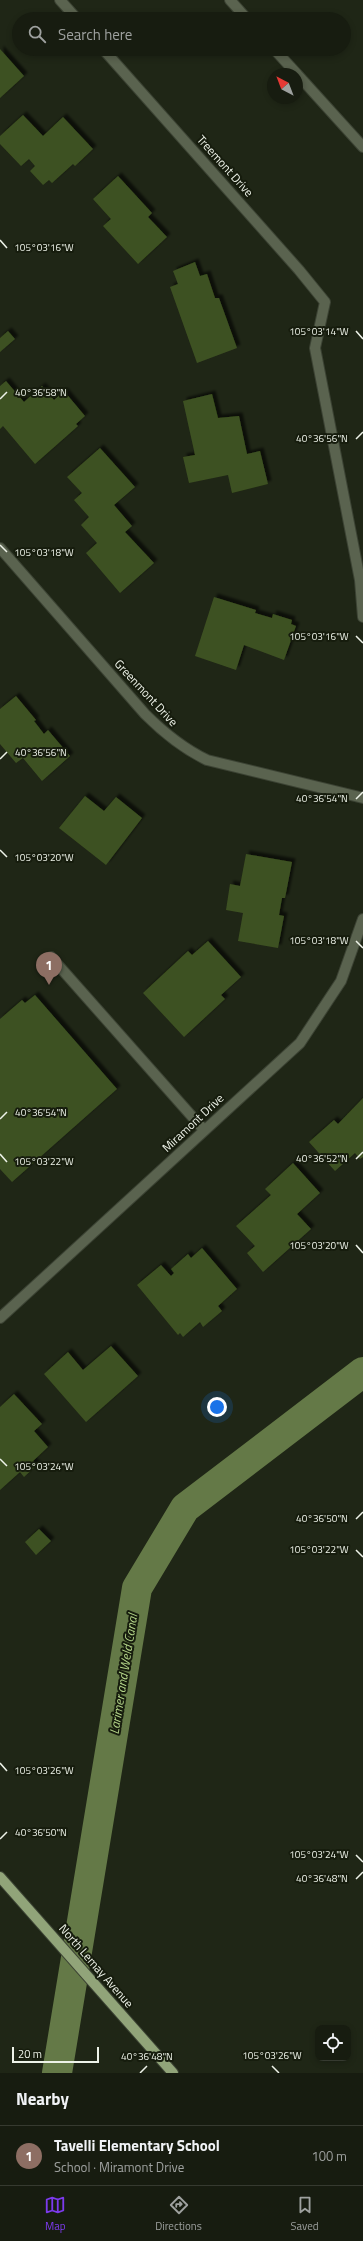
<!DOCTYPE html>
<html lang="en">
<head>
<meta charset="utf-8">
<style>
  :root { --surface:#171c10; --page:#24291e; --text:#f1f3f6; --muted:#9ea19f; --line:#363a30; --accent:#7c3aed }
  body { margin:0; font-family:"Titillium Web",sans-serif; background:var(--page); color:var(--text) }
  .controls { position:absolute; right:12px; bottom:12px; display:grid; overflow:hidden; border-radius:8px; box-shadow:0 2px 6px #0003 }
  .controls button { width:36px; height:36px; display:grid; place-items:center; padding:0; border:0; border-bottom:1px solid var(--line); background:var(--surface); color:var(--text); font:20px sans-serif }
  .compass { position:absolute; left:267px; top:68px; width:36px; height:36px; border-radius:50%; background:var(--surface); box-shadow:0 2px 6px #0003; rotate:318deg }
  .scale { position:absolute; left:12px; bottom:10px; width:87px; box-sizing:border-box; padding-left:4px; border:2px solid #eef3e9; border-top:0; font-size:11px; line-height:14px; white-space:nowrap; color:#eef3e9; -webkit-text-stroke:3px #161c0d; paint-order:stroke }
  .you { position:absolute; left:217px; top:1407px; width:14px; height:14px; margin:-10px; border:3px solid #fff; border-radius:50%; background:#1a73e8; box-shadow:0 0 0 6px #1a73e833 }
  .badge { display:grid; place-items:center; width:26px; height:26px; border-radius:50%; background:var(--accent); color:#fff; font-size:13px; font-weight:700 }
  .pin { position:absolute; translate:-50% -33px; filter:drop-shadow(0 1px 2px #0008) }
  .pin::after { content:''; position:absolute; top:21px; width:14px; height:12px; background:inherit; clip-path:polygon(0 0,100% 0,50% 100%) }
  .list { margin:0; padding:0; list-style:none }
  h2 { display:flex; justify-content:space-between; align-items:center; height:52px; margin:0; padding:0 16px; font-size:17px }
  h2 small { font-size:13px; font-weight:400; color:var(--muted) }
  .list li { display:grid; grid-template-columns:26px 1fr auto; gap:12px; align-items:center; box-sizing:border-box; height:60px; padding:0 16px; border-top:1px solid var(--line) }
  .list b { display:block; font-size:15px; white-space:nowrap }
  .list p { margin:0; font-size:13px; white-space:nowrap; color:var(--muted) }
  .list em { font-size:13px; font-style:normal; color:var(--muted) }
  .icon { flex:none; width:22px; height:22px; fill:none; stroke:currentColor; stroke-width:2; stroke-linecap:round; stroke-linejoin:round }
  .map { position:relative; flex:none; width:363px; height:2073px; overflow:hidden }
  .search { position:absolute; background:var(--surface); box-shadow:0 2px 6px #0003; left:12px; right:12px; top:12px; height:44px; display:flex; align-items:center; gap:10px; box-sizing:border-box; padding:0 14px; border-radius:22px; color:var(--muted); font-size:15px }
  .sheet { height:112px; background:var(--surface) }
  nav { display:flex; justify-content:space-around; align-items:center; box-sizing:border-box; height:56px; border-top:1px solid var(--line); background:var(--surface); font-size:11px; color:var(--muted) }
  nav a { display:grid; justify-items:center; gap:2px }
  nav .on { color:var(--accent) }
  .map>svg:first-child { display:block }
</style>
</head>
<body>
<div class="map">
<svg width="363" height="2073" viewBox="0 0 363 2073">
  <defs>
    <filter id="shadow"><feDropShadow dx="3.5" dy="-3.5" stdDeviation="1" flood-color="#0009"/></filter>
  </defs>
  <rect width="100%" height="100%" fill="#1f2616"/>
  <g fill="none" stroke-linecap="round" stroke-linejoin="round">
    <path stroke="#647947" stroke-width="30" d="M57,2073L137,1588L185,1508L363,1372"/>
  </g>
  <path fill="#3d5121" filter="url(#shadow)" d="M0,49L24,76L0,98Z
    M23,115L43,136L63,117L93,149L75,166L73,164L52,183L49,180L43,185L30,171L35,166L29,159L21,166L0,144V136Z
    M118,176L152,213L148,217L167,237L138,264L103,226L111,219L93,199Z
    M195,262L200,276L207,274L215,298H219L237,348L197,363L170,287L178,284L173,271Z
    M8,331L15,339L0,352V338Z
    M6,381L24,402L42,386L54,400L64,391L85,416L76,424L78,426L35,464L3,426L0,429V386Z
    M212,394L218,418L239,416L247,454L260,451L268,484L232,493L228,475L189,483L183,457L195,455L183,401Z
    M100,448L135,487L114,505L132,526L125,532L154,563L120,593L86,553L97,543L81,525L89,517L74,500L82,493L67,477Z
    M214,597L256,610L255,613L272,618L273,614L292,620L291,624L296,626L284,660L244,645L236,670L195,656Z
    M16,696L36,720L34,721L44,734L48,730L70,756L42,781L23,758L16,763L0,744V709Z
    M85,796L104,811L116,797L142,818L106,865L59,828Z
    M246,854L292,862L285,898H282L279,915L284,916L278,948L238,941L243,913L226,910L230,884L240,886Z
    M208,941L241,977L221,995L225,999L184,1037L143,993L188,951L192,955Z
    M35,995L117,1089L12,1182L0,1169V1019L22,1000L25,1003Z
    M363,1098V1157L360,1159L355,1153L335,1171L309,1142L334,1120L338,1124Z
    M293,1163L320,1193L297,1214L311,1229L263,1272L247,1253L255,1246L236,1226L271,1195L265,1189Z
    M202,1248L237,1289L218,1306L222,1311L203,1327L200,1322L183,1337L180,1333L178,1335L137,1285L161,1265L171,1276L174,1273L171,1269L188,1254L191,1258Z
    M111,1346L138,1376L86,1422L44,1374L68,1352L83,1370Z
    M14,1394L42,1424L34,1431L48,1447L33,1461L37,1465L24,1477L20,1472L0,1490V1407Z
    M39,1529L51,1541L36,1555L25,1542Z"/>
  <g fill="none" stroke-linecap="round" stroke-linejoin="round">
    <defs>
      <path id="minor" d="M60,0L77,19
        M230,0L247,19
        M103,49L299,270L325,302L315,348L360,580L363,617
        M274,49L297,74
        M297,74L363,147
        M0,548L145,714C164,733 182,748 207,760L363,798
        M51,957L204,1130
        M0,1318L300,1043L341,981L363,919"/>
      <path id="major" d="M0,1877L173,2073"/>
    </defs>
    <use href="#minor" stroke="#3c4334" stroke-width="12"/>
    <use href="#major" stroke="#3c4334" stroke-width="12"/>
    <use href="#minor" stroke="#5a634f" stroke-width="10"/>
    <use href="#major" stroke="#91a479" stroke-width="10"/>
  </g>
  <path fill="none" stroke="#eef3e9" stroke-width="1.5" d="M0,240L7,248M356,331L363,339M0,399L7,392M356,439L363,432M0,545L7,552M356,636L363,643M0,759L7,752M356,799L363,792M0,850L7,857M356,941L363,948M0,1119L7,1112M0,1154L7,1162M356,1159L363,1152M356,1245L363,1253M0,1459L7,1466M356,1519L363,1512M356,1550L363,1557M0,1763L7,1771M0,1839L7,1832M356,1855L363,1862M356,1879L363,1872M272,2066L279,2073M140,2073L147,2066"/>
  <g text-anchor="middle" stroke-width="4" stroke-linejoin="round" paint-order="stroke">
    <g font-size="12" fill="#eef3e9" stroke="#161c0d">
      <text transform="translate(225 166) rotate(48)" y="4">Treemont Drive</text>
      <text transform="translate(146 693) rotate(47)" y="4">Greenmont Drive</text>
      <text transform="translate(193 1123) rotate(-43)" y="4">Miramont Drive</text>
      <text transform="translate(96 1966) rotate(49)" y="4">North Lemay Avenue</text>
    </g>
    <g font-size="13" font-style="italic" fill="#b4d589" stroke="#161c0d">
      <text transform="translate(123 1674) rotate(-81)" y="5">Larimer and Weld Canal</text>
    </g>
  </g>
  <g font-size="10" text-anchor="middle" fill="#eef3e9" stroke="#161c0d" stroke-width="4" stroke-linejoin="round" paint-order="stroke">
    <text x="44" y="251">105°03'16"W</text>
    <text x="319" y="335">105°03'14"W</text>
    <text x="41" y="396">40°36'58"N</text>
    <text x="322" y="442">40°36'56"N</text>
    <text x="44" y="556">105°03'18"W</text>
    <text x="319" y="640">105°03'16"W</text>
    <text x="41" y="756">40°36'56"N</text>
    <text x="322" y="802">40°36'54"N</text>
    <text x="44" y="861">105°03'20"W</text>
    <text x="319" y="944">105°03'18"W</text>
    <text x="41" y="1116">40°36'54"N</text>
    <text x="322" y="1162">40°36'52"N</text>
    <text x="44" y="1165">105°03'22"W</text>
    <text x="319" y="1249">105°03'20"W</text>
    <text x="44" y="1470">105°03'24"W</text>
    <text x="322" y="1522">40°36'50"N</text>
    <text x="319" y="1553">105°03'22"W</text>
    <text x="44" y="1774">105°03'26"W</text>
    <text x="41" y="1836">40°36'50"N</text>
    <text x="319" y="1858">105°03'24"W</text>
    <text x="322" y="1882">40°36'48"N</text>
    <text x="272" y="2059">105°03'26"W</text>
    <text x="147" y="2060">40°36'48"N</text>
  </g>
</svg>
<div class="controls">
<button><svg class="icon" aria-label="locate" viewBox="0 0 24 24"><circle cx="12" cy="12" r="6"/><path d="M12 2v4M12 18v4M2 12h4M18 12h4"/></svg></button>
</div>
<svg class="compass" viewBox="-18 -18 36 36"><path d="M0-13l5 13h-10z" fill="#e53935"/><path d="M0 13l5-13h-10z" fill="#9ea19f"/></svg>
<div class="scale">20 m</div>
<div class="you"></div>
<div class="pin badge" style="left:49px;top:985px;background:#8d6e63">1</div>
<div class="search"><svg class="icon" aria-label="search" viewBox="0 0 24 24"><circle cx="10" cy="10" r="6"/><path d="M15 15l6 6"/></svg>Search here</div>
</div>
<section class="sheet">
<h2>Nearby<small></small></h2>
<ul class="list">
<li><span class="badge" style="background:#8d6e63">1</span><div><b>Tavelli Elementary School</b><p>School · Miramont Drive</p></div><em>100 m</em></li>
</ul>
</section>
<nav>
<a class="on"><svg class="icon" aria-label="map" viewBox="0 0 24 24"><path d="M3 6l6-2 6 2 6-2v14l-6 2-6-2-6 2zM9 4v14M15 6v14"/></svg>Map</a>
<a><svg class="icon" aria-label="directions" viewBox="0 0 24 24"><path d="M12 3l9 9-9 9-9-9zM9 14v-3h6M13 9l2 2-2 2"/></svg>Directions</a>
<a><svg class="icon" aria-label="saved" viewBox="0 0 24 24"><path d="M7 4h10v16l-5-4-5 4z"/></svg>Saved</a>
</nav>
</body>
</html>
